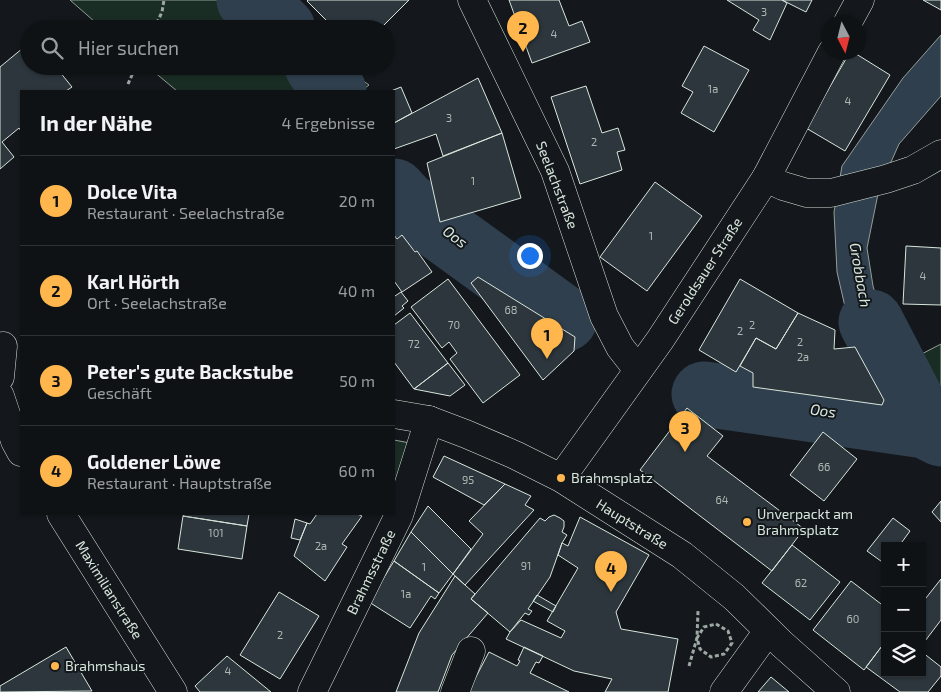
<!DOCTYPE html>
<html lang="de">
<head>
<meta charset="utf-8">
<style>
  :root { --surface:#0f1215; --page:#1d2022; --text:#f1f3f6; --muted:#9b9ea0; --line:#2f3234; --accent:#ffb74d }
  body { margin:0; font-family:"Exo 2",sans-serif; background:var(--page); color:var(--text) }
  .controls { position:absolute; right:15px; bottom:15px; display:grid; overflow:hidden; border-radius:0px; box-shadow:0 1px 4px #0004 }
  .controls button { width:45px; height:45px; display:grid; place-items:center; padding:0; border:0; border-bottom:1px solid var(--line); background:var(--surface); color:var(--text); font:25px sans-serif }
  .compass { position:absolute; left:821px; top:15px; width:45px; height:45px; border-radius:50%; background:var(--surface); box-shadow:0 1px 4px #0004; rotate:173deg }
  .you { position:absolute; left:529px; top:255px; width:18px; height:18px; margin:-12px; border:4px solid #fff; border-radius:50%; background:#1a73e8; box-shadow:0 0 0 8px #1a73e833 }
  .badge { display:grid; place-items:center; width:32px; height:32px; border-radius:50%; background:var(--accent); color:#111; font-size:16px; font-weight:700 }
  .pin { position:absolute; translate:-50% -41px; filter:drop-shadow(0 1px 2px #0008) }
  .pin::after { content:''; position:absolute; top:26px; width:18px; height:15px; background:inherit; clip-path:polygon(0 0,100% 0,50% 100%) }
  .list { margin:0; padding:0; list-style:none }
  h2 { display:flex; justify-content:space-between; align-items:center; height:65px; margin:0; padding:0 20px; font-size:21px }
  h2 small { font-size:16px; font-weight:400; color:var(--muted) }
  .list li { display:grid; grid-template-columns:32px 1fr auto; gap:15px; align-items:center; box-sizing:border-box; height:90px; padding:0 20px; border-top:1px solid var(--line) }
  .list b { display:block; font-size:19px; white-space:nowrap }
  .list p { margin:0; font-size:16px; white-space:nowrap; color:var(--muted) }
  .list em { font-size:16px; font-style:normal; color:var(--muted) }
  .icon { flex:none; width:28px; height:28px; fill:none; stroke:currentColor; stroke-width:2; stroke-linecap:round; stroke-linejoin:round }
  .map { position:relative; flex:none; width:941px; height:692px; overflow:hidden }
  .search { position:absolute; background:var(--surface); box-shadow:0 1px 4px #0004; left:20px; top:20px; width:375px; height:55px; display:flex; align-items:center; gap:12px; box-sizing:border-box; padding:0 18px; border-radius:28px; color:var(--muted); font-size:19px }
  .panel { position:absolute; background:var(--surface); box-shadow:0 1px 4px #0004; left:20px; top:90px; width:375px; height:425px; border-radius:0px }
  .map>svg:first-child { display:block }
</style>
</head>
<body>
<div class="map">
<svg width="941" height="692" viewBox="0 0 941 692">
  <rect width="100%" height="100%" fill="#14181c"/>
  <path fill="#1a2d24" stroke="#939e99" d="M70,0H254L293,29H103Z
    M147,66H343L369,85L361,91H177Z
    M941,344V421L932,415L912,359Z
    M394,440L410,443L394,499Z"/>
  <path fill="#2f3f4d" stroke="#939e99" d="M941,35V96L899,144L879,189L867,248L873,286L885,327L925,397L891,406L849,324L837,272L834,212L842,166L903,78Z"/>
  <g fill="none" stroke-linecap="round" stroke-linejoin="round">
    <path stroke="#2f3f4d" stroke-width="65" d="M249,0L266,12L283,29
      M317,66L334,91
      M394,191L405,203L565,319
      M871,322L925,426
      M704,394L925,426L941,434"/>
  </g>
  <path fill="#2c363c" stroke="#d8e6dc" d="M308,0H409L380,29H335L307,1Z
    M509,0H559L569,26L582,21L590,42L532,63Z
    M727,0H782L787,3L770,40L753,30L759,20Z
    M782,0H812L806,12Z
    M923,0H941V10Z
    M29,43V66H55L72,87L66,91H21V131L19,128L2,142L14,157L0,169V67Z
    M704,46L749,70L714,132L681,113L693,92L682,86Z
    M850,52H853L890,75L845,151L806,128Z
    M478,78L502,133L443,156L436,134L394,149V123Z
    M586,86L602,133L618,128L625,150L617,152L622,170L580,184L551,97Z
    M401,87L412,113L394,123V91H391Z
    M502,133L521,198L440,222L427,163Z
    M655,182L702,216L647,291L600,257Z
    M394,235L397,239L402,235L415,252L417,251L432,272L402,292L394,281Z
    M906,246L941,248V305L903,304Z
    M478,277L575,337L574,351L543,380L471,283Z
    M448,279L520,375L483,403L450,359L457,353L449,342L442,348L411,307Z
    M740,279L798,313L776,349L756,338L736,372L699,350Z
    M401,292L408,301L402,306L404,308L394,316V294L395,296Z
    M410,313L448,363L414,389L394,362V325Z
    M798,313L835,330L834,349L855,347L884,400L882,405L753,387V373L740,366L756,338L776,349Z
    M448,363L465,385L450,396L414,389Z
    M687,408L723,436L707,456L804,529L772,571L640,470Z
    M823,432L857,459L824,501L790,475Z
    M444,456L505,484L484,505L433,477Z
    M505,484L531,496L525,505L534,510L465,585L453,574L483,534L469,521Z
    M941,501V522L932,512Z
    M428,506L471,549L453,574L411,532Z
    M184,514H249L247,526L183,516Z
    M317,514H357L362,516L342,544L347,547L325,581L294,556L307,523L310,524Z
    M554,515L560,518L564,521V527L562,532L567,535L562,543L550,577L528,609L532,611L529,615L525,613L510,632L471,599L540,518L545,521L549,517Z
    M183,516L247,526L242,559L178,549Z
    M580,517L649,555L616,612L621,629L678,639L668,692H605L612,679L574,671L506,639L510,632L521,620L561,638L565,631L547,621L578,568L558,555L562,543L568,546Z
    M893,518L910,531L899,546H885V564L867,551Z
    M295,519L307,523L300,540L291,538Z
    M411,532L453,574L439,593L394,561Z
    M792,545L840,582L810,620L762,583Z
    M394,561L439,593L435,599L431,596L410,628L369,602Z
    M455,576L475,594L471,599L488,613L452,655L438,692H396L419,633Z
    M941,579V620L922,645V603Z
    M851,581L885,607V642L864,670L813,630Z
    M279,592L319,616L280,679L240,655Z
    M537,595L556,606L553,612L533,601Z
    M885,642V673H922V652L941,667V676L928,692H900L866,667Z
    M66,647L92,691L0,692V686Z
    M524,647L543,656L539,663L536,662L530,673L569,692H468L489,652L517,666L520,661L518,660Z
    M227,656L271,692H200L195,686Z
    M771,677L789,692H758Z"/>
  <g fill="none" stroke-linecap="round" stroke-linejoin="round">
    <defs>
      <path id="minor" d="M472,0L555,171L604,316L620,347L638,370
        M766,178L783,186L807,193H831L886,179L913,170L941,154
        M312,692L399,515L429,420
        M455,692L471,651
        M724,692L768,631"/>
      <path id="major" d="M848,22L860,0
        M0,377L3,346
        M0,396L15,441L21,452
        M394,414L429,420L466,434L515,455L561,478L682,555L734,597L782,644L836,692
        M561,478L660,340L766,178L832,52
        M61,514L173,692"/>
    </defs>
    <use href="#minor" stroke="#d8e6dc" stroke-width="29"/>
    <use href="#major" stroke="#d8e6dc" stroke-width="29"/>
    <path stroke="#9da8a2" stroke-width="3" stroke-dasharray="4 2.5" stroke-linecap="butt" d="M154,29L162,12L164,0
      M128,84L136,66
      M716,624L728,631L732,643L724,654L711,657L700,649L697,638L704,627Z
      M689,666L697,638L698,611"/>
    <use href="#minor" stroke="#14181c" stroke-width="28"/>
    <use href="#major" stroke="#14181c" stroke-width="28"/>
  </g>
  <g fill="#ffb74d" stroke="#14181c" stroke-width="2">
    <circle cx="561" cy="478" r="5"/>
    <circle cx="747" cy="522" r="5"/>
    <circle cx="55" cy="666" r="5"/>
  </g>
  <g text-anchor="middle" stroke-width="4" stroke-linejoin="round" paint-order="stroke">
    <g font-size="11" fill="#adbab4">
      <text x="764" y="16">3</text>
      <text x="554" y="38">4</text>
      <text x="713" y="93">1a</text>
      <text x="848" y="105">4</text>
      <text x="449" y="122">3</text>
      <text x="594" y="146">2</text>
      <text x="473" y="185">1</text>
      <text x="651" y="240">1</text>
      <text x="923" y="280">4</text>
      <text x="511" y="314">68</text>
      <text x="454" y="329">70</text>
      <text x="752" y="329">2</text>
      <text x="740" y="335">2</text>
      <text x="800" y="346">2</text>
      <text x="414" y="348">72</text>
      <text x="803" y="361">2a</text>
      <text x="824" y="471">66</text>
      <text x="468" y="484">95</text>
      <text x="722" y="504">64</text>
      <text x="216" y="537">101</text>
      <text x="321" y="550">2a</text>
      <text x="526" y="570">91</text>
      <text x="424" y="571">1</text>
      <text x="801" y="587">62</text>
      <text x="406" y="598">1a</text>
      <text x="853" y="623">60</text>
      <text x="280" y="639">2</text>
      <text x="228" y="675">4</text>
    </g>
    <g font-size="14" fill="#d8e6dc" stroke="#14181c">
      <text transform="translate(557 185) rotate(69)" y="5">Seelachstraße</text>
      <text transform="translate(705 271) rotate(-57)" y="5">Geroldsauer Straße</text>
      <text transform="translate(632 524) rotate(32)" y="5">Hauptstraße</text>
      <text transform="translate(371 572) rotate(-64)" y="5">Brahmsstraße</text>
      <text transform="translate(109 590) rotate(58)" y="5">Maximilianstraße</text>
    </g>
    <g font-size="14" fill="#d8e6dc" stroke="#14181c" text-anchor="start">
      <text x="571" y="483">Brahmsplatz</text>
      <text x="757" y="519">Unverpackt am<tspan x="757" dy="16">Brahmsplatz</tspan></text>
      <text x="65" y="671">Brahmshaus</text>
    </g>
    <g font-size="15" font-style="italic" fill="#d8e6dc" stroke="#14181c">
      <text transform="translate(455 237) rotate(37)" y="5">Oos</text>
      <text transform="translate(860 275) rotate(80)" y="5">Grobbach</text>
      <text transform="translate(823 411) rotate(8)" y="5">Oos</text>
    </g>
  </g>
</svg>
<div class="controls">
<button>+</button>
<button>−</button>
<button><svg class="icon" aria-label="layers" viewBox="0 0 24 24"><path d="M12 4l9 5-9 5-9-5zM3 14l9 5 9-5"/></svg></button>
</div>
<svg class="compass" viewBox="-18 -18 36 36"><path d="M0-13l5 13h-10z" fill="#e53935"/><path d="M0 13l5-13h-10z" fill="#9b9ea0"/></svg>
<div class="you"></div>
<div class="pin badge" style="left:547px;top:359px">1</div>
<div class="pin badge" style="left:523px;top:52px">2</div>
<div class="pin badge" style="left:685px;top:452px">3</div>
<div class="pin badge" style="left:611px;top:592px">4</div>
<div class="search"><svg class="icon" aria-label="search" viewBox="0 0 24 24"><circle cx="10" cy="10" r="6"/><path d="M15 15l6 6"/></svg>Hier suchen</div>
<section class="panel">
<h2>In der Nähe<small>4 Ergebnisse</small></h2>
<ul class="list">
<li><span class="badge">1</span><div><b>Dolce Vita</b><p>Restaurant · Seelachstraße</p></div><em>20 m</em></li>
<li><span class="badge">2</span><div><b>Karl Hörth</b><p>Ort · Seelachstraße</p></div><em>40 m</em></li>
<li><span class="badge">3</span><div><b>Peter's gute Backstube</b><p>Geschäft</p></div><em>50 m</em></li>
<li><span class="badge">4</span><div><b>Goldener Löwe</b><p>Restaurant · Hauptstraße</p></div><em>60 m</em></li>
</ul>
</section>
</div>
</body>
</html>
